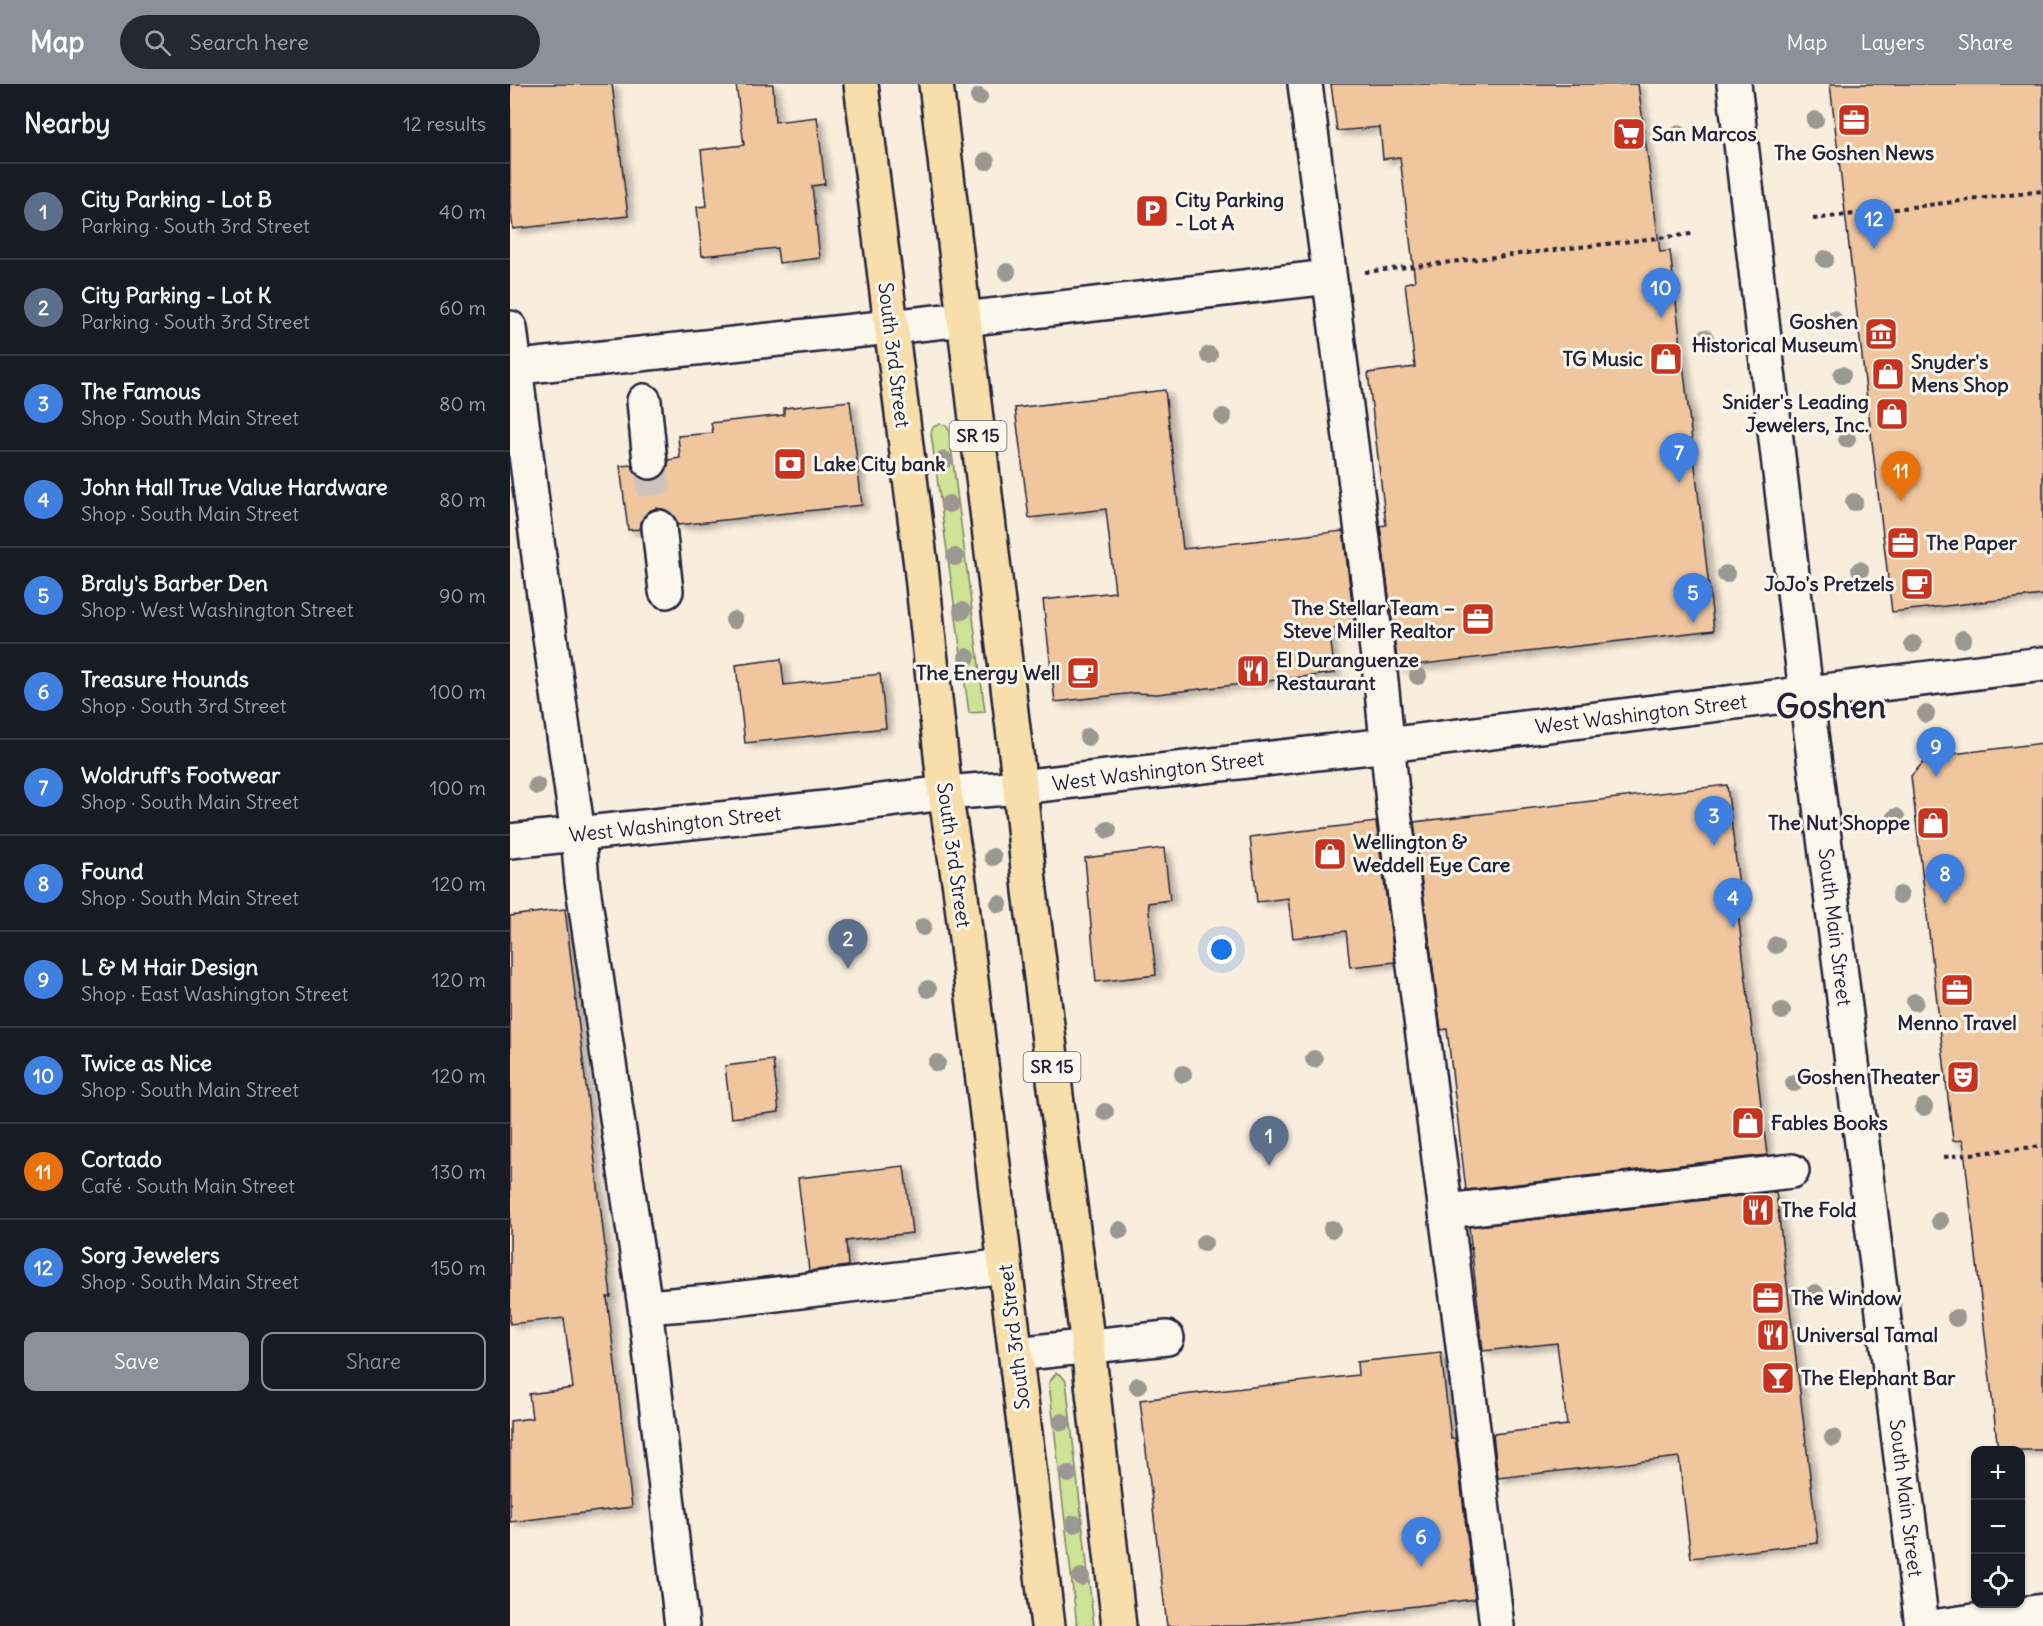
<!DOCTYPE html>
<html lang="en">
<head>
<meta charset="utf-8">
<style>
  :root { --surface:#171b24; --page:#242831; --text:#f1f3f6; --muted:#9ea1a6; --line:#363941; --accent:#8c9099 }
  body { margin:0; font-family:Delius,sans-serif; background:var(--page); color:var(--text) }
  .controls { position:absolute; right:18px; bottom:18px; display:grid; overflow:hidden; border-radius:12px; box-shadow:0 2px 4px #0004 }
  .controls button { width:54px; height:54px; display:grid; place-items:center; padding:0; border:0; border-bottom:2px solid var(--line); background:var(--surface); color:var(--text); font:30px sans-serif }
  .you { position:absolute; left:712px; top:866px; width:21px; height:21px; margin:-15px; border:4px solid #fff; border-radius:50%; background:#1a73e8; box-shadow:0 0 0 9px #1a73e833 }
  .badge { display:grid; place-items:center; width:39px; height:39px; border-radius:50%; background:var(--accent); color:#fff; font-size:20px; font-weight:700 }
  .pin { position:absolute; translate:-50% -50px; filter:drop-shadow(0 2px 3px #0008) }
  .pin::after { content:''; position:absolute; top:32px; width:21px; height:18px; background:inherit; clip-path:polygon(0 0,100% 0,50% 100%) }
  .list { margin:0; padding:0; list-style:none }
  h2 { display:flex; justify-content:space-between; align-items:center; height:78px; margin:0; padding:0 24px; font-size:26px }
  h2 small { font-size:20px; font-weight:400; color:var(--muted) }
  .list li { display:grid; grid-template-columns:39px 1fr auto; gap:18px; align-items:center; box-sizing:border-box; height:96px; padding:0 24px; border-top:2px solid var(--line) }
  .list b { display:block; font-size:22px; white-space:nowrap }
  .list p { margin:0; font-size:20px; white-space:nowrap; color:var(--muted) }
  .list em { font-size:20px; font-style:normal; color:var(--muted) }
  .actions { display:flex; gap:12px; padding:18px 24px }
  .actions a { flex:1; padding:14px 0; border:2px solid var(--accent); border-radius:12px; text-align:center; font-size:21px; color:var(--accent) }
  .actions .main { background:var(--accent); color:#fff }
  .icon { flex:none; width:33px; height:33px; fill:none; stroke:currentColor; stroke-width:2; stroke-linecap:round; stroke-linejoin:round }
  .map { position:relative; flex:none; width:1533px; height:1542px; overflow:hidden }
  header { display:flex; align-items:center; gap:36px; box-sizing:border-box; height:84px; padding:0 30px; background:var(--accent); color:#fff }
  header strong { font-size:28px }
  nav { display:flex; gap:33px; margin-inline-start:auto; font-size:21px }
  .search { width:420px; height:54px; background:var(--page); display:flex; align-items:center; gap:15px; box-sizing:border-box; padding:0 21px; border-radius:33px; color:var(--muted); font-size:22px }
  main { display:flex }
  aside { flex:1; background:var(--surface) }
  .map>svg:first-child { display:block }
</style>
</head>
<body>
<header>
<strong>Map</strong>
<div class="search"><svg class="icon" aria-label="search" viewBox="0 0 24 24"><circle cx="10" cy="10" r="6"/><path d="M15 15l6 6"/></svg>Search here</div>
<nav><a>Map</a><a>Layers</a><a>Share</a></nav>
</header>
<main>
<aside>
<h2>Nearby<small>12 results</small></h2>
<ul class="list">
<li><span class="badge" style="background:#5c6f8a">1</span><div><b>City Parking - Lot B</b><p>Parking · South 3rd Street</p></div><em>40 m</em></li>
<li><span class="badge" style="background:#5c6f8a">2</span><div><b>City Parking - Lot K</b><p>Parking · South 3rd Street</p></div><em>60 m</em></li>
<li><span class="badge" style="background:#3f7fe0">3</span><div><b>The Famous</b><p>Shop · South Main Street</p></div><em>80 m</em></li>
<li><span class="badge" style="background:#3f7fe0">4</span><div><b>John Hall True Value Hardware</b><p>Shop · South Main Street</p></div><em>80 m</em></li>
<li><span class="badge" style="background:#3f7fe0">5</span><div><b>Braly's Barber Den</b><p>Shop · West Washington Street</p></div><em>90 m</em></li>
<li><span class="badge" style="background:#3f7fe0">6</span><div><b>Treasure Hounds</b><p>Shop · South 3rd Street</p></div><em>100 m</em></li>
<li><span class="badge" style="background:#3f7fe0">7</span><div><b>Woldruff's Footwear</b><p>Shop · South Main Street</p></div><em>100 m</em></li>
<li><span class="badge" style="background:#3f7fe0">8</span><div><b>Found</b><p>Shop · South Main Street</p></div><em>120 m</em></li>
<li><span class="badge" style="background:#3f7fe0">9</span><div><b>L &amp; M Hair Design</b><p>Shop · East Washington Street</p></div><em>120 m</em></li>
<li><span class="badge" style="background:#3f7fe0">10</span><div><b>Twice as Nice</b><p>Shop · South Main Street</p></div><em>120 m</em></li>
<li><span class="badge" style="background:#e8710a">11</span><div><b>Cortado</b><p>Café · South Main Street</p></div><em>130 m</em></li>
<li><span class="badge" style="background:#3f7fe0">12</span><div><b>Sorg Jewelers</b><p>Shop · South Main Street</p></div><em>150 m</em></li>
</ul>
<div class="actions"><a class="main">Save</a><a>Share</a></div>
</aside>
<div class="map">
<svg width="1533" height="1542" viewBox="0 0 1533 1542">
  <defs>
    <filter id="shadow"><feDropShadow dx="6" dy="4" stdDeviation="3" flood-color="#0004"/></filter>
  </defs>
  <rect width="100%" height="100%" fill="#f9eddd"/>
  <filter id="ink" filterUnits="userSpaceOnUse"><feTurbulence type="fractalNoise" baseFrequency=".0167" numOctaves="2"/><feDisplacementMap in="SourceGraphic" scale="12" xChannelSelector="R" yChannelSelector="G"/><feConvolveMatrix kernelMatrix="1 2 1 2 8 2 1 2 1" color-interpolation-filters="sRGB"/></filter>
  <g filter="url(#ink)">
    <path fill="#cfe397" stroke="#788269" stroke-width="1.5" d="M430,340L436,341L439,346L475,628L459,629L421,349L423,343Z
      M546,1289L551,1291L556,1297L584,1542H567L539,1299Z"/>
    <path fill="#f0c69f" stroke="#22223b" stroke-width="1.5" filter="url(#shadow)" d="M0,0H102L118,132L3,145L0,120Z
      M226,0H263L265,38L307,33L315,100L302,102L310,174L269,179L267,164L192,172L187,123L197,122L191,66L234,61Z
      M821,0H1128L1150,168L1160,167L1204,546L888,583L870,442L876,441L858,289L905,283L895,199L905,197L890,73L873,75L870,43L827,47Z
      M1320,0H1533V511L1382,528Z
      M655,306L673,465L833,447L845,543L819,545L825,589L647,610L625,609L545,618L533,516L605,508L596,425L519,434L505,324Z
      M340,317L352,421L168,441L164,432L157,426L146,424L137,428L132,435L130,445L118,446L110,382L122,381L125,389L132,395L142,397L150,394L157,386L159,376L170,374L168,352L203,349L201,339L274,331V324Z
      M271,575L274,601L370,590L376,644L235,659L226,581Z
      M1533,659V1366H1488L1453,1056L1443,1057L1401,692L1418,673Z
      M1217,701L1232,828L1228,829L1257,1071L956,1106L937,945L931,946L904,738Z
      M866,738L885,878L840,883L836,847L783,854L778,814L747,818L740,753Z
      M654,764L660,816L638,819L646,891L586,898L575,774Z
      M55,825L101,1213H97L122,1423L0,1438V1337L22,1334L19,1310L63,1304L54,1234L0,1240V832Z
      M263,976L269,1028L221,1034L215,982Z
      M394,1082L402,1149L336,1157L338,1182L299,1187L288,1094Z
      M1266,1108L1308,1459L1181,1474L1169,1373L988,1394L983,1350L1057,1341L1047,1259L973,1267L959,1143Z
      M931,1269L941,1355L945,1354L965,1515L736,1542H657L630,1316L848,1291L847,1278Z"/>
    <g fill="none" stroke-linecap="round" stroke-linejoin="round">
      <path stroke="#cec4bd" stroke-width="33" stroke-dasharray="33 16" stroke-linecap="butt" d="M140,378L149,443"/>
      <defs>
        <path id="minor" d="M795,0L871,597L884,728L948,1221L987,1542
          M1224,0L1296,609L1412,1542
          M0,244L33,504L68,750L72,797L135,1223L172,1542
          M0,284L454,235L819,193
          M134,317L140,378
          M149,443L156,507
          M0,757L315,724L435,709L510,703L877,661L1533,580
          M937,1127L1282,1087
          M135,1223L200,1218L495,1182
          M506,1270L657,1254
          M1429,1542L1533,1527"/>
        <path id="major" d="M351,0L411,482L435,709L450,804L538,1542
          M426,0L510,703L520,807L578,1263L609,1542"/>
      </defs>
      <use href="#minor" stroke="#22223b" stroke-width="38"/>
      <use href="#major" stroke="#22223b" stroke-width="38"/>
      <path stroke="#22223b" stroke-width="4" stroke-dasharray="4.5 4.5" stroke-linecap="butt" d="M1303,135L1533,107
        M855,188L1182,150
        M1434,1073L1533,1062"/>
      <use href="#minor" stroke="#fbf7ec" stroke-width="33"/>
      <use href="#major" stroke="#f8deab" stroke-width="33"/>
    </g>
    <g fill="#9a9891">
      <circle cx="469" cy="13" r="9"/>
      <circle cx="1305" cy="36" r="9"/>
      <circle cx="1169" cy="50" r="9"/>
      <circle cx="476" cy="77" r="9"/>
      <circle cx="1315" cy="175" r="9"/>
      <circle cx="497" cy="188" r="9"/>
      <circle cx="1323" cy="235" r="9"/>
      <circle cx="1195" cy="254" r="9"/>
      <circle cx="699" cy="271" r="9"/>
      <circle cx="1332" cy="291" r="9"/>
      <circle cx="713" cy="333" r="9"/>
      <circle cx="1337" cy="355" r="9"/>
      <circle cx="434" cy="376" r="9"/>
      <circle cx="1344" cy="418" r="9"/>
      <circle cx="439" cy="420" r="9"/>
      <circle cx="445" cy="473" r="9"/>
      <circle cx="1350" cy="486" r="9"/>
      <circle cx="1216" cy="490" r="9"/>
      <circle cx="452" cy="527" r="9"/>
      <circle cx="224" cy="536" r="9"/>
      <circle cx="1453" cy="555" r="9"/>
      <circle cx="1403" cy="560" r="9"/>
      <circle cx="457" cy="573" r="9"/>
      <circle cx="908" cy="592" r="9"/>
      <circle cx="1416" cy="630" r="9"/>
      <circle cx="578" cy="653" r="9"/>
      <circle cx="27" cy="702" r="9"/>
      <circle cx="1386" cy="733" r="9"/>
      <circle cx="598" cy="746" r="9"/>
      <circle cx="483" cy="773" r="9"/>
      <circle cx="1390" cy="811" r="9"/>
      <circle cx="489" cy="820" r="9"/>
      <circle cx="413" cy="843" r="9"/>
      <circle cx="1266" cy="861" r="9"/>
      <circle cx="418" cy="905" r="9"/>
      <circle cx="1405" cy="918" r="9"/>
      <circle cx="1272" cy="927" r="9"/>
      <circle cx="804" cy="975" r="9"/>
      <circle cx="427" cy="979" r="9"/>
      <circle cx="673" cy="990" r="9"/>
      <circle cx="1284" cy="999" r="9"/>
      <circle cx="1414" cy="1023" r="9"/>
      <circle cx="595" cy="1028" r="9"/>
      <circle cx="1430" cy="1137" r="9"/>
      <circle cx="822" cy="1145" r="9"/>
      <circle cx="610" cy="1146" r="9"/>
      <circle cx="694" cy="1159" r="9"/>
      <circle cx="1305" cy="1209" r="9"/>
      <circle cx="1446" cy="1234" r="9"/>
      <circle cx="628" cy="1302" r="9"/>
      <circle cx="552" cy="1338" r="9"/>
      <circle cx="1323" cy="1354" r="9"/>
      <circle cx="558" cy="1390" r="9"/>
      <circle cx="564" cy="1440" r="9"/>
      <circle cx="571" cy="1493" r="9"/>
    </g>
  </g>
  <defs>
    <symbol id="office-square" viewBox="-11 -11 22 22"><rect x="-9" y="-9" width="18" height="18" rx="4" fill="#c8321e" stroke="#fbf7ec"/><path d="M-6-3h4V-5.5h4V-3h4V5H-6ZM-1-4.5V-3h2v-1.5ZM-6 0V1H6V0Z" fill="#fff"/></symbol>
    <symbol id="supermarket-square" viewBox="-11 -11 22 22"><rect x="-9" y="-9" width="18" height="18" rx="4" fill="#c8321e" stroke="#fbf7ec"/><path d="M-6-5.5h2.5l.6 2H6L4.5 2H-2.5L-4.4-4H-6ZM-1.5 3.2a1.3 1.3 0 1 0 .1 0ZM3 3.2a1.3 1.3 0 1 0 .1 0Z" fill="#fff"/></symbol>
    <symbol id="parking-square" viewBox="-11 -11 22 22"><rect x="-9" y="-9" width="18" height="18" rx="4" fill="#c8321e" stroke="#fbf7ec"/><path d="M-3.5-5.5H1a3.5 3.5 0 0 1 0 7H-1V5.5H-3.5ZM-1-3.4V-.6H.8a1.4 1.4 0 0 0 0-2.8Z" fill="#fff"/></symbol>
    <symbol id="museum-square" viewBox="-11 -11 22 22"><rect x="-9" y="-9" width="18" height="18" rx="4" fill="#c8321e" stroke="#fbf7ec"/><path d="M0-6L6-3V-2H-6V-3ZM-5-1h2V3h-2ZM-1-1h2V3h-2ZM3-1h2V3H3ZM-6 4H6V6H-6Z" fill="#fff"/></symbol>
    <symbol id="shop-square" viewBox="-11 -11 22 22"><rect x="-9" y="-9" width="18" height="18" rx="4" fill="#c8321e" stroke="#fbf7ec"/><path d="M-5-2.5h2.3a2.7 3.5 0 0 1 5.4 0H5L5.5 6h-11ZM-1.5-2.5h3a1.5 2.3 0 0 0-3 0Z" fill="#fff"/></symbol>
    <symbol id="bank-square" viewBox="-11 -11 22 22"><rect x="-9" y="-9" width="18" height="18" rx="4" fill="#c8321e" stroke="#fbf7ec"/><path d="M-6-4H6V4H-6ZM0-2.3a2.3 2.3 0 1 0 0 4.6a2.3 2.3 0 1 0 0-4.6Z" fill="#fff"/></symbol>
    <symbol id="cafe-square" viewBox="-11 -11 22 22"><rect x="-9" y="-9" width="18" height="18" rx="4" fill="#c8321e" stroke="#fbf7ec"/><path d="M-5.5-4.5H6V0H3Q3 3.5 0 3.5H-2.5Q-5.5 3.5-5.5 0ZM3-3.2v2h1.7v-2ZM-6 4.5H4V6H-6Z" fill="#fff"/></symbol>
    <symbol id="restaurant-square" viewBox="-11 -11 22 22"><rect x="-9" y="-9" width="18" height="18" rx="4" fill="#c8321e" stroke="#fbf7ec"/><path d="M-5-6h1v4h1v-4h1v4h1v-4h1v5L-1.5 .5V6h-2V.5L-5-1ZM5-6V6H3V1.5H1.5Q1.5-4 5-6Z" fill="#fff"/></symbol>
    <symbol id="theatre-square" viewBox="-11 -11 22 22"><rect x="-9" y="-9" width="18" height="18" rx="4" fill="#c8321e" stroke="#fbf7ec"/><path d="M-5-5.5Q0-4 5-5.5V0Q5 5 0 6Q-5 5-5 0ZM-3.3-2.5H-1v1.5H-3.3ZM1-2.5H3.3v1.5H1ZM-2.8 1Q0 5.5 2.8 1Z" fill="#fff"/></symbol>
    <symbol id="bar-square" viewBox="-11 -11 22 22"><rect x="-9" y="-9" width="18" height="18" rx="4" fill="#c8321e" stroke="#fbf7ec"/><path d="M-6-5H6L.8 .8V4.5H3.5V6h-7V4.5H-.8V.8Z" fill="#fff"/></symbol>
  </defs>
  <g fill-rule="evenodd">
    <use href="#office-square" x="1325" y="17" width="38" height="38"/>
    <use href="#supermarket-square" x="1100" y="31" width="38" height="38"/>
    <use href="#parking-square" x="623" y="108" width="38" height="38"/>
    <use href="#museum-square" x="1352" y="231" width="38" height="38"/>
    <use href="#shop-square" x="1137" y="256" width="38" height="38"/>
    <use href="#shop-square" x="1359" y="271" width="38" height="38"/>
    <use href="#shop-square" x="1363" y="311" width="38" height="38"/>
    <use href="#bank-square" x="261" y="361" width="38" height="38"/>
    <use href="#office-square" x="1374" y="440" width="38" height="38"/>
    <use href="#cafe-square" x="1388" y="481" width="38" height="38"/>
    <use href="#office-square" x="949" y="516" width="38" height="38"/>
    <use href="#restaurant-square" x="724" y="568" width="38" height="38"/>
    <use href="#cafe-square" x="554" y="570" width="38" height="38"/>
    <use href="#shop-square" x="1404" y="720" width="38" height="38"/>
    <use href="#shop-square" x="801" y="751" width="38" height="38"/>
    <use href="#office-square" x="1428" y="887" width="38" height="38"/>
    <use href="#theatre-square" x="1434" y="974" width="38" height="38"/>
    <use href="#shop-square" x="1219" y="1020" width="38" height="38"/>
    <use href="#restaurant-square" x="1229" y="1107" width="38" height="38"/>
    <use href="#office-square" x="1239" y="1195" width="38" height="38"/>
    <use href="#restaurant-square" x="1244" y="1232" width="38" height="38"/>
    <use href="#bar-square" x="1249" y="1275" width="38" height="38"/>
  </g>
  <g text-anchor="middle" stroke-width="6" stroke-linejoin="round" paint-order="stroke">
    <g fill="#fbf7ec" stroke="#636270" stroke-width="1.5">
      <rect x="439.5" y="337" width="57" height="30" rx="4.5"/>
      <rect x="513.5" y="968" width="57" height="30" rx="4.5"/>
    </g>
    <g font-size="18" font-weight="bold" fill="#22223b">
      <text x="468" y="358">SR 15</text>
      <text x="542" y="989">SR 15</text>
    </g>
    <g font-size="20" font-weight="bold" fill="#22223b" stroke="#fbf7ec" text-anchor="start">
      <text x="1142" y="57">San Marcos</text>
      <text x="1344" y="76" text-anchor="middle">The Goshen News</text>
      <text x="665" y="123">City Parking<tspan x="665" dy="23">- Lot A</tspan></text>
      <text x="1348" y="245" text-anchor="end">Goshen<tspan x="1348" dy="23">Historical Museum</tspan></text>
      <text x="1133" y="282" text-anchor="end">TG Music</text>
      <text x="1401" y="285">Snyder's<tspan x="1401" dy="23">Mens Shop</tspan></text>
      <text x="1359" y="325" text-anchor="end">Snider's Leading<tspan x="1359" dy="23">Jewelers, Inc.</tspan></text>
      <text x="303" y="387">Lake City bank</text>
      <text x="1416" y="466">The Paper</text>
      <text x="1384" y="507" text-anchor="end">JoJo's Pretzels</text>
      <text x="945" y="531" text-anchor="end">The Stellar Team –<tspan x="945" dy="23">Steve Miller Realtor</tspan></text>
      <text x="766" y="583">El Duranguenze<tspan x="766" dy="23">Restaurant</tspan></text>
      <text x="550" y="596" text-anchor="end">The Energy Well</text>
      <text x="1400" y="746" text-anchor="end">The Nut Shoppe</text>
      <text x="843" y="765">Wellington &amp;<tspan x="843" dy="23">Weddell Eye Care</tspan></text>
      <text x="1447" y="946" text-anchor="middle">Menno Travel</text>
      <text x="1430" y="1000" text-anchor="end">Goshen Theater</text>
      <text x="1261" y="1046">Fables Books</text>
      <text x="1271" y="1133">The Fold</text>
      <text x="1281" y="1221">The Window</text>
      <text x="1286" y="1258">Universal Tamal</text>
      <text x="1291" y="1301">The Elephant Bar</text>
    </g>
    <g font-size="20" fill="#22223b" stroke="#fbf7ec">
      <text transform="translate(384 271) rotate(83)" y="7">South 3rd Street</text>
      <text transform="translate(1131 630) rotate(-7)" y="7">West Washington Street</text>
      <text transform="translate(648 687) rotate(-7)" y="7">West Washington Street</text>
      <text transform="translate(165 740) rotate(-6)" y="7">West Washington Street</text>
      <text transform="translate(444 771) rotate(82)" y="7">South 3rd Street</text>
      <text transform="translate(1325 843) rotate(83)" y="7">South Main Street</text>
      <text transform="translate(504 1253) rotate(-97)" y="7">South 3rd Street</text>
      <text transform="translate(1396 1414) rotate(83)" y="7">South Main Street</text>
    </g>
    <g font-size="32" font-weight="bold" fill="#22223b" stroke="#fbf7ec">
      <text x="1321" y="634">Goshen</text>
    </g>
  </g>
</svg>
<div class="controls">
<button>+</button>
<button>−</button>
<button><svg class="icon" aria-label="locate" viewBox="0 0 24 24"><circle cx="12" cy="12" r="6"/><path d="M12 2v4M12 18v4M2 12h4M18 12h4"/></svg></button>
</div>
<div class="you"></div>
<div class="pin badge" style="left:759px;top:1082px;background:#5c6f8a">1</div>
<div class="pin badge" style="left:338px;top:885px;background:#5c6f8a">2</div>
<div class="pin badge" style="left:1204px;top:762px;background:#3f7fe0">3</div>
<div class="pin badge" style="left:1223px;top:844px;background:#3f7fe0">4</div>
<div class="pin badge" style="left:1183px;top:539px;background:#3f7fe0">5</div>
<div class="pin badge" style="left:911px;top:1483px;background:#3f7fe0">6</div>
<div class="pin badge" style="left:1169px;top:399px;background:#3f7fe0">7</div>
<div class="pin badge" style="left:1435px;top:820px;background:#3f7fe0">8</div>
<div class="pin badge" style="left:1426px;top:693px;background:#3f7fe0">9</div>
<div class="pin badge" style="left:1151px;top:234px;background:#3f7fe0">10</div>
<div class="pin badge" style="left:1391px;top:417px;background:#e8710a">11</div>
<div class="pin badge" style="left:1364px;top:165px;background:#3f7fe0">12</div>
</div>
</main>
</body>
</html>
